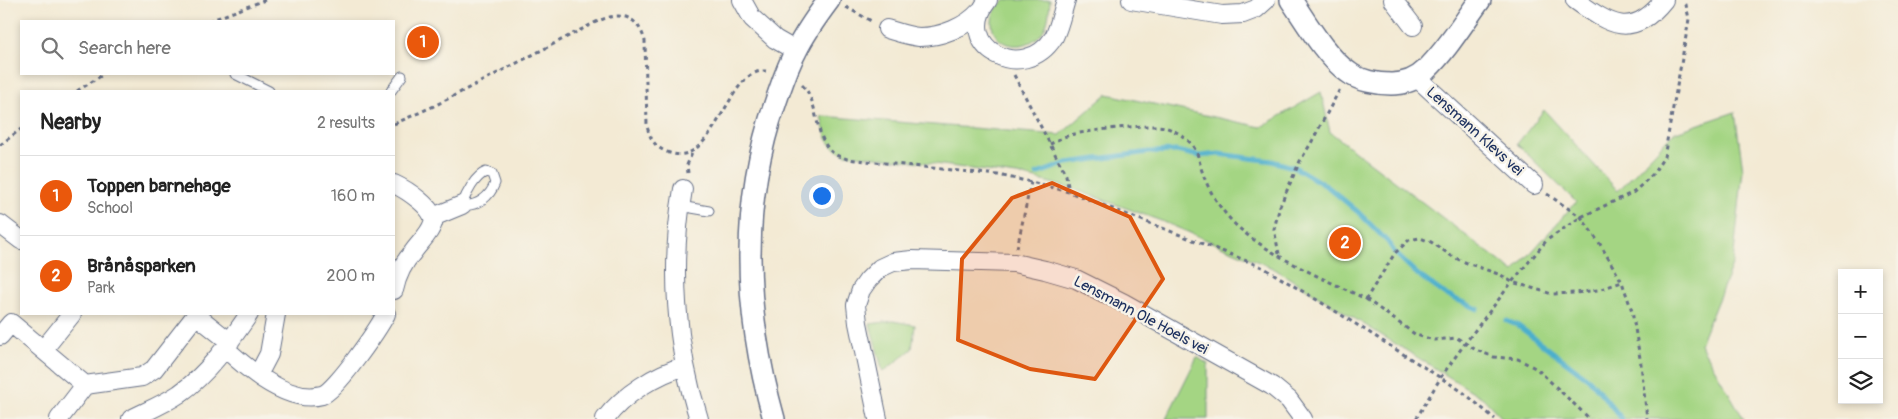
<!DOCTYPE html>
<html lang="en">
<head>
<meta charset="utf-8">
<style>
  :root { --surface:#fff; --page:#f2f2f2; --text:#222; --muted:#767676; --line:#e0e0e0; --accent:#ea580c }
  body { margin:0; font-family:Pangolin,sans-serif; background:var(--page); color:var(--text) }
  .controls { position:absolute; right:15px; bottom:15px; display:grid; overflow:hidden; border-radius:0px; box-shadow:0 2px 8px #0003 }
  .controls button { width:45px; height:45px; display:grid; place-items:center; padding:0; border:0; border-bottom:1px solid var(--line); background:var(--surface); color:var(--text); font:25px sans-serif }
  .you { position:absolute; left:821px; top:195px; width:18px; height:18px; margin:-12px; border:4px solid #fff; border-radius:50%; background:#1a73e8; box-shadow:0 0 0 8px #1a73e833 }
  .badge { display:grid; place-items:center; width:32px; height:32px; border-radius:50%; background:var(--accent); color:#fff; font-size:16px; font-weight:700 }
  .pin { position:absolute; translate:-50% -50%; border:2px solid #fff; box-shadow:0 1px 5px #0006 }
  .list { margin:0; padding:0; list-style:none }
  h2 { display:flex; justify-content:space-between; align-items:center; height:65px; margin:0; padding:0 20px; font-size:21px }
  h2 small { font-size:16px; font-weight:400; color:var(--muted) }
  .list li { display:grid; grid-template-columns:32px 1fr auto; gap:15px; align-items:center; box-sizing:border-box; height:80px; padding:0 20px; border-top:1px solid var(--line) }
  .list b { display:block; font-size:19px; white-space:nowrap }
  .list p { margin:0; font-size:16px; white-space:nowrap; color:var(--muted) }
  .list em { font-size:16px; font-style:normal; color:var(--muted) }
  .icon { flex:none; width:28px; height:28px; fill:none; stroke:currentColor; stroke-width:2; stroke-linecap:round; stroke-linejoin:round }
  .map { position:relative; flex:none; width:1898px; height:419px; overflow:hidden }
  .search { position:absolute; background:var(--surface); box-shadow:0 2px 8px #0003; left:20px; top:20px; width:375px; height:55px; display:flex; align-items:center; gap:12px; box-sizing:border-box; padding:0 18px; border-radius:0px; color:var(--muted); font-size:19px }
  .panel { position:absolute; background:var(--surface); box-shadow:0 2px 8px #0003; left:20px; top:90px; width:375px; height:225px; border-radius:0px }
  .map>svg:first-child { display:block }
</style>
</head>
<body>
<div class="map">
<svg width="1898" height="419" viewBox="0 0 1898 419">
  <rect width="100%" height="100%" fill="#f7f3e8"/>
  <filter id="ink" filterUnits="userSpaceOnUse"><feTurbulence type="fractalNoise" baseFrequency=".02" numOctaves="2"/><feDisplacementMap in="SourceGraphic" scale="10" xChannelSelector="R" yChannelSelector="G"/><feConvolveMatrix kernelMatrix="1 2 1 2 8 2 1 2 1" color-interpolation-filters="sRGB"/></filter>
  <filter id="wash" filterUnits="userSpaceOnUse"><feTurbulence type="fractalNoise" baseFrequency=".0096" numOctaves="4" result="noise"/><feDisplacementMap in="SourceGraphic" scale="20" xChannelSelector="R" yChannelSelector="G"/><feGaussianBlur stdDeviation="1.12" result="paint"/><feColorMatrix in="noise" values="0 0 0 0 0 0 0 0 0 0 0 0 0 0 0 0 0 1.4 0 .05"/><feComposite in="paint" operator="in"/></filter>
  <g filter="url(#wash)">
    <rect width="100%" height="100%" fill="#f3ead4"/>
    <path fill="#a4d583" stroke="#608270" d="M1006,0H1050C1049,12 1049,24 1041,34C1026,52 992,49 992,22C992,12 998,5 1006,0Z
      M1321,92L1330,132L1514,272L1576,202L1517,144L1544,110L1618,191L1673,133L1735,112L1743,170L1733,263L1700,344L1744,419H1503L1483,398L1273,268L1164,222L1074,189L1024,176L913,161L845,154C825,144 826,137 821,116L1060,135L1107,94L1261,127Z
      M893,321L915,325L912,349L883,372L870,324Z
      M1197,357L1208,364V419H1166Z"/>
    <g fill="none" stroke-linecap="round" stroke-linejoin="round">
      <path stroke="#4cafcc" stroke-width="5" d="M1037,174L1067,163L1149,152L1176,151L1199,156L1219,154L1272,161L1296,168L1328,187L1358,212L1388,242L1395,253L1417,274L1446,295L1478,309
        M1507,321L1517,325L1590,380L1622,419"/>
    </g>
  </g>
  <g filter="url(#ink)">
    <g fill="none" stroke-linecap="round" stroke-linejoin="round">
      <defs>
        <path id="service" d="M235,74L269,91
          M391,91L402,76
          M486,172L492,174L495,183C490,197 477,207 462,205C466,194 475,176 486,172Z
          M680,206L709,211"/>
        <path id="minor" d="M742,0L752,18L775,39L796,51
          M988,0C952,46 1023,86 1054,37C1060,25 1062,12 1066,0
          M1131,0L1222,15L1243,14L1256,9L1266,0
          M1393,0L1413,26
          M1575,0C1610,25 1632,40 1664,0
          M887,29C897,32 908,36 919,37C941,37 966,27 980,11
          M1416,77L1534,185
          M394,184C405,189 437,209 433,223C430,234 419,243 413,252C403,263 397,276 394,290
          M683,189C670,265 675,345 699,419
          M433,217L462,205
          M0,224L21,240
          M0,336L11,323L85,385
          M225,348C247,369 289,404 322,395C336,391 378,329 386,314
          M43,350L72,314
          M258,375L269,354L276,314
          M59,419L85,385L142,377L154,369L196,315L230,342
          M131,419C147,411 164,404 179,394C209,373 229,343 249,314
          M605,419C623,395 656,374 685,366
          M878,419L858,323L856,305L861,290L868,280L880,268L893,262L912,260L1014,263L1045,270L1076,279L1124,303L1272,386L1289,400L1303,419"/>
        <path id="tertiary" d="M1291,0C1306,22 1326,57 1348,72C1359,81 1378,84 1391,84C1404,84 1417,79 1426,70C1447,50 1463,23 1480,0
          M774,419C744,313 739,206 776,101C782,84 787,67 796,51C805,33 817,16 829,0"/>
      </defs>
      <use href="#service" stroke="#677087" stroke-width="11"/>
      <use href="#minor" stroke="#677087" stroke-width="20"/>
      <use href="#tertiary" stroke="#677087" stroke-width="24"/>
      <path stroke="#677087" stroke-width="3" stroke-dasharray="4 4" stroke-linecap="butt" d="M846,7L873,22
        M209,21L265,0
        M1014,75L1066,175L1069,192
        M802,85C820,102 813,136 832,152C836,156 842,157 847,159L998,175L1031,182L1069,192L1232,255L1264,268L1332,309L1463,392L1495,419
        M77,91L104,74
        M394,124L434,106L594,23C618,11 637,13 645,41L647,126C650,139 655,147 667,152C716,172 726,67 766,71
        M1050,144C1055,142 1061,137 1067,136C1081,131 1153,123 1165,127C1176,131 1186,137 1193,146C1199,155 1199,162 1202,171C1208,191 1224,215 1239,228C1272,257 1326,280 1366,299L1395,253L1409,240L1420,238L1431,242L1453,257L1467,263L1501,275L1512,282L1552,294L1575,293L1598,290L1622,282
        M0,145L21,129
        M688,173L687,165L693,151
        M1547,194L1581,217L1600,244L1622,282L1632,311L1641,364L1647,419
        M1017,248L1031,182
        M1279,254L1274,229L1280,206L1300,161L1310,145L1340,89
        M1366,299L1416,335L1434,340L1457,338L1476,350L1494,357L1518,359L1537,369L1590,419
        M1416,419L1441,377L1466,342L1512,282L1547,240L1581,217L1634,192L1653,174L1664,157L1683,53L1689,19L1685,0"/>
      <use href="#service" stroke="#fff" stroke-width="9"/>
      <use href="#minor" stroke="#fff" stroke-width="18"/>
      <use href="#tertiary" stroke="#fff" stroke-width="21"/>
    </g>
  </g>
  <path fill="#de5710" fill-opacity="0.2" stroke="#de5710" stroke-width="4" stroke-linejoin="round" d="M1052,183L1130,217L1163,279L1095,379L1030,369L958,340L962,259L1012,198Z"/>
  <g text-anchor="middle" stroke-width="5" stroke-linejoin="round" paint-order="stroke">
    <g font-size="15" fill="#1b2f5e" stroke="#f7f3e8">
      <text transform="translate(1475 131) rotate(42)" y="5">Lensmann Klevs vei</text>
      <text transform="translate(1141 315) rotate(28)" y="5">Lensmann Ole Hoels vei</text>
    </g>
  </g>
</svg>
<div class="controls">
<button>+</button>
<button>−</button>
<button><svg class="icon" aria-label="layers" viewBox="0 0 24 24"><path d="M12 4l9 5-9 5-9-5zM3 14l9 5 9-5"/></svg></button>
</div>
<div class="you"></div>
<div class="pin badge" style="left:423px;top:42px">1</div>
<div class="pin badge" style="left:1345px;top:243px">2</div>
<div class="search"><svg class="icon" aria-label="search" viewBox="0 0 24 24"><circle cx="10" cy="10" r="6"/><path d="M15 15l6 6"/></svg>Search here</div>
<section class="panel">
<h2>Nearby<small>2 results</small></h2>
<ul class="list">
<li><span class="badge">1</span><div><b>Toppen barnehage</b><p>School</p></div><em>160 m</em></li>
<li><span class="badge">2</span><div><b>Brånåsparken</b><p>Park</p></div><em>200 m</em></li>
</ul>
</section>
</div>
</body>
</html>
